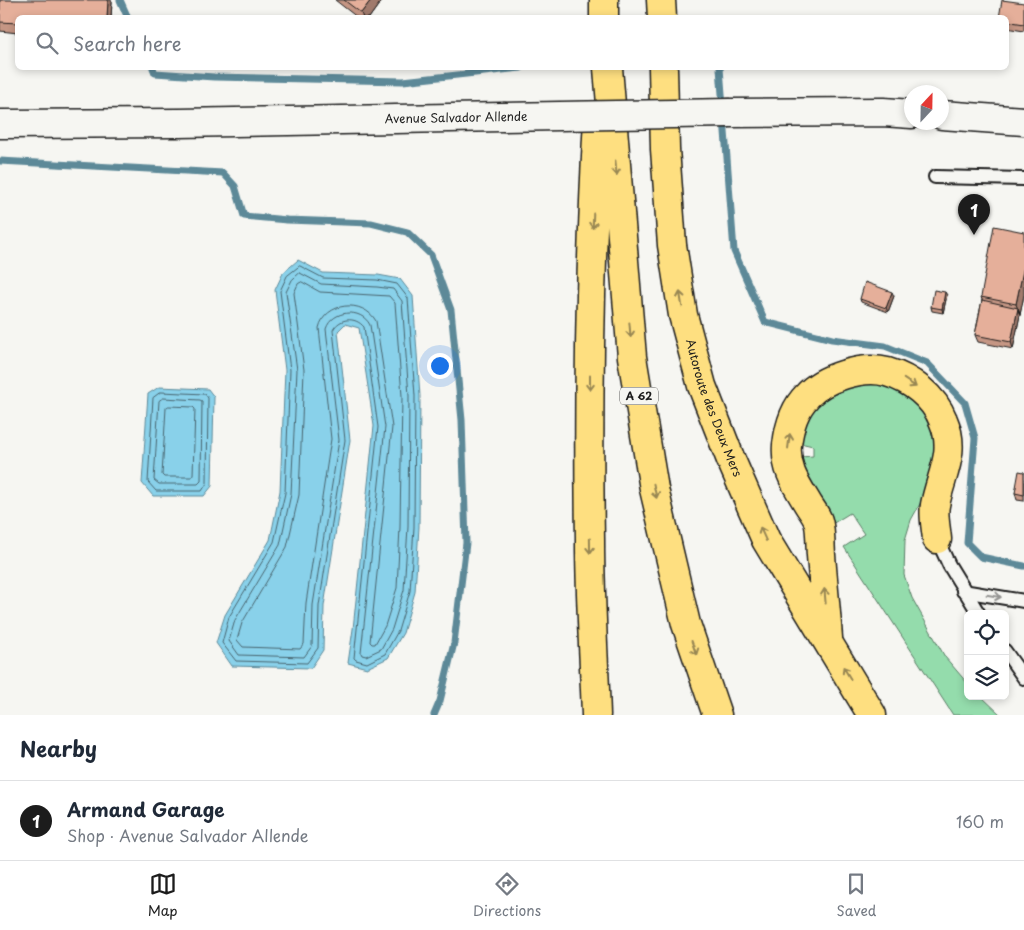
<!DOCTYPE html>
<html lang="en">
<head>
<meta charset="utf-8">
<style>
  :root { --surface:#fff; --page:#f6f6f7; --text:#1f2937; --muted:#747a83; --line:#e0e1e3; --accent:#1c1c1c }
  body { margin:0; font-family:"Playpen Sans",sans-serif; background:var(--page); color:var(--text) }
  .controls { position:absolute; right:15px; bottom:15px; display:grid; overflow:hidden; border-radius:8px; box-shadow:0 2px 8px #0003 }
  .controls button { width:45px; height:45px; display:grid; place-items:center; padding:0; border:0; border-bottom:1px solid var(--line); background:var(--surface); color:var(--text); font:25px sans-serif }
  .compass { position:absolute; left:904px; top:85px; width:45px; height:45px; border-radius:50%; background:var(--surface); box-shadow:0 2px 8px #0003; rotate:22deg }
  .you { position:absolute; left:439px; top:365px; width:18px; height:18px; margin:-12px; border:4px solid #fff; border-radius:50%; background:#1a73e8; box-shadow:0 0 0 8px #1a73e833 }
  .badge { display:grid; place-items:center; width:32px; height:32px; border-radius:50%; background:var(--accent); color:#fff; font-size:16px; font-weight:700 }
  .pin { position:absolute; translate:-50% -41px; filter:drop-shadow(0 1px 2px #0008) }
  .pin::after { content:''; position:absolute; top:26px; width:18px; height:15px; background:inherit; clip-path:polygon(0 0,100% 0,50% 100%) }
  .list { margin:0; padding:0; list-style:none }
  h2 { display:flex; justify-content:space-between; align-items:center; height:65px; margin:0; padding:0 20px; font-size:21px }
  h2 small { font-size:16px; font-weight:400; color:var(--muted) }
  .list li { display:grid; grid-template-columns:32px 1fr auto; gap:15px; align-items:center; box-sizing:border-box; height:80px; padding:0 20px; border-top:1px solid var(--line) }
  .list b { display:block; font-size:19px; white-space:nowrap }
  .list p { margin:0; font-size:16px; white-space:nowrap; color:var(--muted) }
  .list em { font-size:16px; font-style:normal; color:var(--muted) }
  .icon { flex:none; width:28px; height:28px; fill:none; stroke:currentColor; stroke-width:2; stroke-linecap:round; stroke-linejoin:round }
  .map { position:relative; flex:none; width:1024px; height:715px; overflow:hidden }
  .search { position:absolute; background:var(--surface); box-shadow:0 2px 8px #0003; left:15px; right:15px; top:15px; height:55px; display:flex; align-items:center; gap:12px; box-sizing:border-box; padding:0 18px; border-radius:8px; color:var(--muted); font-size:19px }
  .sheet { height:145px; background:var(--surface) }
  nav { display:flex; justify-content:space-around; align-items:center; box-sizing:border-box; height:70px; border-top:1px solid var(--line); background:var(--surface); font-size:14px; color:var(--muted) }
  nav a { display:grid; justify-items:center; gap:2px }
  nav .on { color:var(--accent) }
  .map>svg:first-child { display:block }
</style>
</head>
<body>
<div class="map">
<svg width="1024" height="715" viewBox="0 0 1024 715">
  <rect width="100%" height="100%" fill="#f6f6f2"/>
  <filter id="ink" filterUnits="userSpaceOnUse"><feTurbulence type="fractalNoise" baseFrequency=".02" numOctaves="2"/><feDisplacementMap in="SourceGraphic" scale="10" xChannelSelector="R" yChannelSelector="G"/><feConvolveMatrix kernelMatrix="1 2 1 2 8 2 1 2 1" color-interpolation-filters="sRGB"/></filter>
  <g filter="url(#ink)">
    <path fill="#94dcac" stroke="#587c64" d="M880,382L902,389L931,419L937,454L926,493L911,520L905,540L904,575L912,598L945,657L968,684V696H981L1001,715H953L844,547L864,534L850,513L832,524L812,493L800,457L813,456V446L800,443C812,397 833,384 880,382Z"/>
    <path fill="#89d1ea" stroke="#5d8998" d="M298,260L323,273L378,275L400,279L413,296L420,396L419,527L415,592L403,633L388,658L367,668L348,663L353,629L374,426L359,328L345,324L338,331L350,440L324,606L323,650L311,668L232,666L216,643L225,615L270,540L280,491L285,370L275,290L283,273Z
      M159,387L208,389L214,397L212,486L204,496H153L142,483L148,394Z"/>
    <g fill="none" stroke-linecap="round" stroke-linejoin="round">
      <path stroke="#48646e" stroke-width="1" d="M300,266L323,278L377,280L397,284L408,298L415,396L414,527L410,591L398,631L385,654L367,663L356,660L354,658L378,427L364,327C355,316 339,318 333,330L345,440L319,606L318,648L307,663L236,661L222,643L229,617L274,542L285,493L290,370L280,291L287,276Z
        M300,273L321,284L377,287L393,289L402,301L409,396L408,527L404,590L392,629L381,649L366,656L362,655L361,653L385,427L370,325C361,307 332,310 326,329L339,440L313,605L312,646L304,657L239,655L229,641L235,620L280,545L291,494L297,370L286,292L292,280Z
        M302,282L320,292L389,296L395,303L402,396L400,527L397,588L385,626L375,644H372L370,642L392,427L376,321C363,298 325,302 319,328L331,439L306,603L304,644L300,649L243,647L237,640L242,623L287,547L299,495L304,370L294,293L298,284Z
        M161,392L205,394L208,398L207,483L202,491H156L148,482L153,398Z
        M163,398L200,400L202,401L201,481L198,484H159L154,480L159,401Z
        M169,406L193,407L195,409L193,475L192,477H164L162,475L166,408Z"/>
      <path stroke="#5d8998" stroke-width="7" d="M120,0L128,18
        M153,68L155,73L214,77L403,81L521,68
        M720,68L723,107
        M724,118L734,251L765,322L832,339L885,346L927,363L965,403L975,438L967,543L981,557L1024,566
        M0,161L223,173L235,186L244,216L287,220L371,223L407,232L431,255L451,310L462,420L466,543L454,643L440,701L434,715"/>
      <defs>
        <path id="service" d="M935,177L1024,179
          M937,539L949,565L979,614
          M963,591L1024,601
          M1005,651L1024,678"/>
        <path id="tertiary" d="M730,113L883,112L912,114
          M942,115L1024,121
          M0,124L179,123L503,117"/>
        <g id="motorway">
          <path d="M661,0L662,18"/>
          <path d="M604,18V0"/>
          <path d="M608,68L632,357L654,489L686,624L717,715"/>
          <path id="s1" d="M663,68L665,149L672,245L683,315L702,386L731,460L766,540L872,715"/>
          <path d="M828,638C826,610 823,582 821,555C820,544 821,530 818,521C816,515 811,509 808,504C796,484 785,469 787,445C789,428 795,408 807,396C823,378 863,365 887,372C911,379 934,397 943,420C957,452 941,474 935,505C933,515 936,528 937,539"/>
          <path d="M596,715C594,657 590,599 590,541C588,401 590,260 598,119"/>
        </g>
      </defs>
      <use href="#service" stroke="#1c1c1c" stroke-width="16"/>
      <use href="#tertiary" stroke="#1c1c1c" stroke-width="31"/>
      <use href="#motorway" stroke="#1c1c1c" stroke-width="31"/>
      <use href="#service" stroke="#f6f6f2" stroke-width="12"/>
      <use href="#tertiary" stroke="#f6f6f2" stroke-width="28"/>
      <use href="#motorway" stroke="#fedf80" stroke-width="28"/>
      <defs>
        <path id="tertiary-bridge" d="M503,117L730,113"/>
      </defs>
      <use href="#tertiary-bridge" stroke="#1c1c1c" stroke-width="31" stroke-linecap="butt"/>
      <use href="#tertiary-bridge" stroke="#f6f6f2" stroke-width="28"/>
    </g>
    <path fill="#c59684" stroke="#1c1c1c" d="M0,0L112,2L111,18H18V33L0,31Z
      M335,0H382L369,18H358Z
      M1024,3V31L1006,28V18Z
      M947,295L943,313L932,311L931,307Z
      M1024,295L1013,349L978,342L975,335L982,300L981,297Z
      M894,296L888,312L861,302L860,299Z
      M1024,472V501L1017,500L1015,493Z"/>
    <path fill="#a07a6c" stroke="#1c1c1c" d="M108,0H111L112,2L111,18H107Z
      M371,0H382L369,18H363L361,13Z
      M1024,266V295L1020,315L1016,304Z
      M892,292L894,296L888,312L886,308Z
      M945,292L947,295L943,313L942,309Z
      M1018,308L1020,315L1013,349L1011,342Z"/>
    <path fill="#e5af9a" stroke="#1c1c1c" d="M0,0H108L107,18H18V23L0,22Z
      M344,0H371L361,13Z
      M1002,0L1024,3V24L1006,21V18H999Z
      M994,226L1024,232V266L1016,304L981,297Z
      M865,282L892,292L886,308L860,299Z
      M934,290L945,292L942,309L931,307Z
      M982,300L1018,308L1011,342L975,335Z
      M1019,471L1024,472V495L1015,493Z"/>
    <defs><path id="oneway-shaft" d="M-6 0H5M1.5-3L5.5 0L1.5 3" fill="none" stroke-width="1.6" stroke-linecap="round" stroke-linejoin="round" transform="scale(1.25)"/></defs>
    <g stroke="#988753">
      <use href="#oneway-shaft" transform="translate(616 168) rotate(85)"/>
      <use href="#oneway-shaft" transform="translate(593 221) rotate(92)"/>
      <use href="#oneway-shaft" transform="translate(681 299) rotate(-99)"/>
      <use href="#oneway-shaft" transform="translate(630 330) rotate(85)"/>
      <use href="#oneway-shaft" transform="translate(590 383) rotate(90)"/>
      <use href="#oneway-shaft" transform="translate(910 383) rotate(33)"/>
      <use href="#oneway-shaft" transform="translate(789 441) rotate(-83)"/>
      <use href="#oneway-shaft" transform="translate(655 491) rotate(78)"/>
      <use href="#oneway-shaft" transform="translate(763 534) rotate(-114)"/>
      <use href="#oneway-shaft" transform="translate(590 546) rotate(89)"/>
      <use href="#oneway-shaft" transform="translate(825 596) rotate(-95)"/>
      <use href="#oneway-shaft" transform="translate(694 648) rotate(71)"/>
      <use href="#oneway-shaft" transform="translate(847 673) rotate(-121)"/>
    </g>
    <use stroke="#949492" href="#oneway-shaft" transform="translate(994 596) rotate(9)"/>
  </g>
  <g text-anchor="middle" stroke-width="4" stroke-linejoin="round" paint-order="stroke">
    <rect fill="#f6f6f2" stroke="#5d5d5c" stroke-width="1" x="620" y="387.5" width="38" height="17" rx="4"/>
    <g font-size="11" font-weight="bold" fill="#1c1c1c">
      <text x="639" y="400">A 62</text>
    </g>
    <g font-size="12" fill="#1c1c1c" stroke="#f6f6f2">
      <text transform="translate(456 118) rotate(-1)" y="4">Avenue Salvador Allende</text>
      <text dy="4" stroke="none"><textPath href="#s1" startOffset="346">Autoroute des Deux Mers</textPath></text>
    </g>
  </g>
</svg>
<div class="controls">
<button><svg class="icon" aria-label="locate" viewBox="0 0 24 24"><circle cx="12" cy="12" r="6"/><path d="M12 2v4M12 18v4M2 12h4M18 12h4"/></svg></button>
<button><svg class="icon" aria-label="layers" viewBox="0 0 24 24"><path d="M12 4l9 5-9 5-9-5zM3 14l9 5 9-5"/></svg></button>
</div>
<svg class="compass" viewBox="-18 -18 36 36"><path d="M0-13l5 13h-10z" fill="#e53935"/><path d="M0 13l5-13h-10z" fill="#747a83"/></svg>
<div class="you"></div>
<div class="pin badge" style="left:974px;top:235px">1</div>
<div class="search"><svg class="icon" aria-label="search" viewBox="0 0 24 24"><circle cx="10" cy="10" r="6"/><path d="M15 15l6 6"/></svg>Search here</div>
</div>
<section class="sheet">
<h2>Nearby<small></small></h2>
<ul class="list">
<li><span class="badge">1</span><div><b>Armand Garage</b><p>Shop · Avenue Salvador Allende</p></div><em>160 m</em></li>
</ul>
</section>
<nav>
<a class="on"><svg class="icon" aria-label="map" viewBox="0 0 24 24"><path d="M3 6l6-2 6 2 6-2v14l-6 2-6-2-6 2zM9 4v14M15 6v14"/></svg>Map</a>
<a><svg class="icon" aria-label="directions" viewBox="0 0 24 24"><path d="M12 3l9 9-9 9-9-9zM9 14v-3h6M13 9l2 2-2 2"/></svg>Directions</a>
<a><svg class="icon" aria-label="saved" viewBox="0 0 24 24"><path d="M7 4h10v16l-5-4-5 4z"/></svg>Saved</a>
</nav>
</body>
</html>
